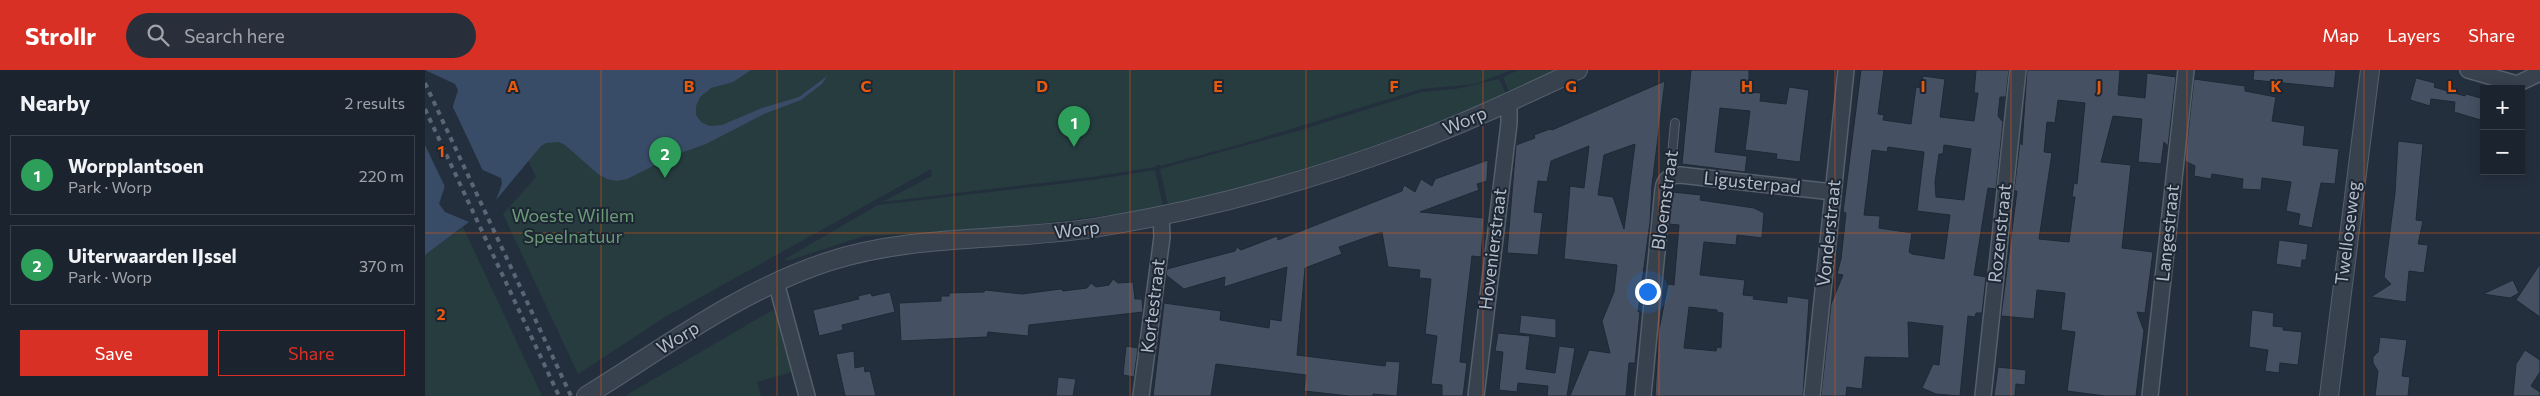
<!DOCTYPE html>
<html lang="en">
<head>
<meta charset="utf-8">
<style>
  :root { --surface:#1b232e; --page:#282f3a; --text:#f1f3f6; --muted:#a0a4aa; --line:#39404a; --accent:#d93025 }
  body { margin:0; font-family:Commissioner,sans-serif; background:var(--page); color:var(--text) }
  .controls { position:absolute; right:15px; top:15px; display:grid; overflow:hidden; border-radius:0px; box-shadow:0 2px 12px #0003 }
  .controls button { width:45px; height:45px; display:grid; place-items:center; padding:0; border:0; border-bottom:1px solid var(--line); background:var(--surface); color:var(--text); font:25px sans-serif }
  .you { position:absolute; left:1222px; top:221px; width:18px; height:18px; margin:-12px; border:4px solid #fff; border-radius:50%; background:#1a73e8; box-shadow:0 0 0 8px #1a73e833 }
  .badge { display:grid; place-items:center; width:32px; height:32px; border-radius:50%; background:var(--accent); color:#fff; font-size:16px; font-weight:700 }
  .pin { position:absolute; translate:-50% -41px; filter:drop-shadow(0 1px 2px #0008) }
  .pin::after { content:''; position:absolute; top:26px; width:18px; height:15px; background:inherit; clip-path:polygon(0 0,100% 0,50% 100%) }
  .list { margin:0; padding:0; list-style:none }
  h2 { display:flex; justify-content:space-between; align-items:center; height:65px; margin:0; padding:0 20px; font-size:21px }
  h2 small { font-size:16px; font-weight:400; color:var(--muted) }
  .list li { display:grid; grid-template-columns:32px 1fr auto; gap:15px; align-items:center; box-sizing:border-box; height:80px; margin:0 10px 10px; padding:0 10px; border:1px solid var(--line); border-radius:0px }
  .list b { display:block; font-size:19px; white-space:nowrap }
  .list p { margin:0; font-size:16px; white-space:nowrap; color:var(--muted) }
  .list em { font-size:16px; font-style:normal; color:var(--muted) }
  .actions { display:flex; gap:10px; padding:15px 20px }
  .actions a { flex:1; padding:11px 0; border:1px solid var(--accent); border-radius:0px; text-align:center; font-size:18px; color:var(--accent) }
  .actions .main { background:var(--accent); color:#fff }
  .icon { flex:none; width:28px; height:28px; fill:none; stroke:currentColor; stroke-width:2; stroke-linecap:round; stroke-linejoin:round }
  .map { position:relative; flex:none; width:2115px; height:326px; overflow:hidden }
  header { display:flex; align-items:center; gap:30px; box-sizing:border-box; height:70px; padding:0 25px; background:var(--accent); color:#fff }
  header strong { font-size:24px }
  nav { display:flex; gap:28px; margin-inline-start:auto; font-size:18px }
  .search { width:350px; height:45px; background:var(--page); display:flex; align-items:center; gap:12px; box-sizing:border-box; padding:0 18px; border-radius:28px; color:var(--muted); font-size:19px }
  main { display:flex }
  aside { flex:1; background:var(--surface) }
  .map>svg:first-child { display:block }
</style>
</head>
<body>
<header>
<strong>Strollr</strong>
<div class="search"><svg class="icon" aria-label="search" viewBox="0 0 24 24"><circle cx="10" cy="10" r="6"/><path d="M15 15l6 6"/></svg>Search here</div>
<nav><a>Map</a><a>Layers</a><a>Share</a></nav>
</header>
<main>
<aside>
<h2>Nearby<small>2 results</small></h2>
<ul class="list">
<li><span class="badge" style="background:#2e9e5b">1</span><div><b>Worpplantsoen</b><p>Park · Worp</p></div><em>220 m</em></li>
<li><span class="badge" style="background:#2e9e5b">2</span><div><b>Uiterwaarden IJssel</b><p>Park · Worp</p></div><em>370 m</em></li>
</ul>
<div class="actions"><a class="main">Save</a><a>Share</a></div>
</aside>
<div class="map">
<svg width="2115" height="326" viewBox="0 0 2115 326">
  <rect width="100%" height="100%" fill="#242f3e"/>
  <path fill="#263c3f" d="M61,0H1087L1050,14L996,19L817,74L735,96L734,94L730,97L667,107L457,132L507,106L506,99L240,247L153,304L78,144L111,107Z
    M1094,0H1132L1084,22L1078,7Z
    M1074,9L1081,24C1005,56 928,85 849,108C814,118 779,129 743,135L735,99L876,60L997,22L1030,19Z
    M730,100L738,136L716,141L556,161L439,166L362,191L360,189L453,135L667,110Z
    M38,157L117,326H0V185Z
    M346,241L354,242L370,301L332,312L336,326H200Z"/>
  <path fill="#394c67" d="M0,0H326L308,12L286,18L275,27L271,36V45L276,52L284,56L297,55L337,38L374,27L402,6L397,14L376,30L339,44L281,74L250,85L202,109L192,111L182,109L173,104L140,75L134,72L121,73L116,76L71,130L77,114L76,108L46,95L23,106L14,134L20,142L44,152L0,185V59L24,49L33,20L30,14Z"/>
  <path fill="#242f3e" d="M27,35L59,103L46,98L25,107L21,119L0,75V57L22,47Z"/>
  <path fill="#455162" stroke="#1f2835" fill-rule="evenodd" d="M1266,0H1324V22L1336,23L1335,31L1361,34L1364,17L1384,20L1375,92L1351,89L1352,84L1320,80L1325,41L1295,38L1290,82L1322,86L1320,102L1257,94Z
    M1436,0H1459L1453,44L1459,45L1458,50L1486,54L1491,17L1496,18L1498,6L1520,9L1515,47L1549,51L1553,23H1549L1551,0H1584L1581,27H1575L1573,46L1578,52L1571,119L1563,118L1549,205L1561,207L1557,243H1551L1550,247L1543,246L1535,326L1511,324L1497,318L1508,294L1514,295L1518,256L1483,252L1484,288L1440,287L1437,319L1422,317L1421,326H1396L1406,234L1418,205L1412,204L1416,189L1421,143L1418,142ZM1519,75L1546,79L1539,130L1511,127L1510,112L1514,84H1518ZM1463,77L1499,82L1492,141L1525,145L1519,189L1487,184L1484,182L1487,163L1454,158L1455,146L1439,145L1447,80L1462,82Z
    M1602,0H1695L1693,25L1720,28L1722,3L1751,7L1743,76L1739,72L1736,94L1713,92L1717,49L1688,46L1676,92L1706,95L1697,178L1728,182L1720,243L1712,242L1719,261L1711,326H1680L1642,321L1650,262L1636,260L1640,223L1612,220L1609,249L1576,246L1592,121H1589L1595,72L1597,75ZM1633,30L1660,33L1652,114L1649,113L1647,127H1650L1644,172L1614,169L1627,83L1619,82L1622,52L1630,53Z
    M1829,0H1911L1909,18L1828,10Z
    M1991,8L2010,13L2009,17L2040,26L2041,24L2059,29V51L2029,42L2030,32L2006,29L2005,36L1985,30Z
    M1769,9L1820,16V21L1851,27L1847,51L1880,56L1878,75L1914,79L1910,114L1896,113L1887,158L1873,155L1875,144L1861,141L1866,112L1837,108L1836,120L1817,119L1818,109L1787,104L1786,109L1769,106L1770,96L1760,91Z
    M1240,11L1227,115L1225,152L1213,242L1215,241L1210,293H1204L1201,326H1145L1164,280L1185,283L1177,251L1189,222L1192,195L1139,189L1145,116L1159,118L1164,76L1126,91L1122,112L1113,111L1109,142L1118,143L1113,185L1082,183L1091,75L1110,68L1109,65L1125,59L1127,60ZM1210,74L1203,129L1199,159L1188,127L1173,125L1179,85Z
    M1973,71L1998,74L1991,150L1998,151L1993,174L2003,175L1999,203L1984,201L1981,232L1946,227L1966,214L1959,207L1970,123Z
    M1063,90L1062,111L1052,114L1054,120L995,142L1059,148L1056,187L1047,186L1039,254L1035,292L1042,293L1038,326H1017V315L1006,314L1012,266L1000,264L1006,209L994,208L995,200L963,197L957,162L914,177L917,184L880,198L872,285L960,296L961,291L975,292L972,326L948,324V326H924L879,321L881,305L791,294L786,326H728L739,233L796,241L795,250L844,258L845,249L856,251L862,197L799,217L800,207L759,219L741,205L742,199L810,181L812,177L816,180L852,166L853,170L977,121L979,115L990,122L996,109L1007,116L1010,109Z
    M1247,122L1276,125L1275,130L1329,138L1339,143L1337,168L1312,165L1311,175L1279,172L1275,205L1320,210L1318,225L1329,226L1328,229L1362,233V226L1384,229L1378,326H1230L1234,260L1243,214L1249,215L1254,155L1244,154ZM1264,237L1292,240V242L1298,243L1296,278L1292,277L1291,281L1259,278Z
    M1854,170L1883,174L1881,190H1877L1876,198L1851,194Z
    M2115,194V247L2091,230Z
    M688,209L693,213L708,212L710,229H717L718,242L604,255L603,266L563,262L562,267L476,271L474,233L516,231V226H524V223L559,222L560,220L597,224L636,219L638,221L662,218L666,213L671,217L684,215Z
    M2088,210L2094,223L2085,228L2058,224Z
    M465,222L470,242L417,255L418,260L394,266L388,240L434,229L433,226L446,223L447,226Z
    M1827,240L1849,243L1848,256L1858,257V260L1877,262L1873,295L1855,293L1854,303L1840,301L1843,280L1824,277Z
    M1096,245L1131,249V268L1094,263Z
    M1073,263L1105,266L1101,299L1130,303L1134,276L1150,278L1142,326H1122L1123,316L1093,313L1092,322L1074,320L1078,282L1070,281Z
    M1955,267L1982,270L1977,306L1985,307L1983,326H1950L1953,301L1948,293V287L1953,282Z
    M701,276L713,278L709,307L698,305Z
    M2100,280L2115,290V302L2106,316L2115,322V326H2088L2091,294Z
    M429,281L430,298L439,296L440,302L445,301L451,326H420L411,284Z
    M1573,297L1601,300L1600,315L1591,314L1590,326H1569Z
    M633,307L651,309L648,326H631Z"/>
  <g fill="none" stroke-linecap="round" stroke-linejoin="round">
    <defs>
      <path id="service" d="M1245,107L1250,53"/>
      <path id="minor" d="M2043,0L2092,14L2115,3
        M351,212L382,326
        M716,326L737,167L736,145
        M1051,326L1084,53V33
        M1218,326L1238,119C1239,110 1245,105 1255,105L1408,122
        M1387,326L1421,0
        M1558,326L1593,0
        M1725,326L1761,0"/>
      <path id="tertiary" d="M161,326C239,278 314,221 402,192C490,163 584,172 675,157C779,140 884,111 983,74C1041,53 1097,26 1153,0
        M1904,326L1945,0"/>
    </defs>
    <use href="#service" stroke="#565f6c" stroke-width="10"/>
    <use href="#minor" stroke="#565f6c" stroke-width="18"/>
    <use href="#tertiary" stroke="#565f6c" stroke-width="20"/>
    <use href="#service" stroke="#38414e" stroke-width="8"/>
    <use href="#minor" stroke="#38414e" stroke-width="15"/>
    <use href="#tertiary" stroke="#38414e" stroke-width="18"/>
    <path stroke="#5a6575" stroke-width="4" stroke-dasharray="5 5" stroke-linecap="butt" d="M0,13L146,326
      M0,39L134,326"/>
  </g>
  <path fill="none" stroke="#e8590c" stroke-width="1" stroke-opacity="0.55" d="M176,0V326M352,0V326M529,0V326M705,0V326M881,0V326M1058,0V326M1234,0V326M1410,0V326M1586,0V326M1762,0V326M1939,0V326M0,163H2115"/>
  <g text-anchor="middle" stroke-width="4" stroke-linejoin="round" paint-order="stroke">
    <g font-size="18" fill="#b4bcc9" stroke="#1d2633">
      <text transform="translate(1040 51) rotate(-23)" y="6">Worp</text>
      <text transform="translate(1327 113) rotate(6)" y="6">Ligusterpad</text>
      <text transform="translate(1240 130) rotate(-82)" y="6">Bloemstraat</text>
      <text transform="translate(652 160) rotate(-7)" y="6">Worp</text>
      <text transform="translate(1404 163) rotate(-84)" y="6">Vonderstraat</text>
      <text transform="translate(1575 163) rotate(-84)" y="6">Rozenstraat</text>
      <text transform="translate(1743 163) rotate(-84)" y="6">Langestraat</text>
      <text transform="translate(1923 163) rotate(-83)" y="6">Twelloseweg</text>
      <text transform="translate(1068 179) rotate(-83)" y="6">Hovenierstraat</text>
      <text transform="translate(728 236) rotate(-83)" y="6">Kortestraat</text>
      <text transform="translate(253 268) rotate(-31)" y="6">Worp</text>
    </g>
    <g font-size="18" fill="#6b9a76" stroke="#1d2633">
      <text x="148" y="152">Woeste Willem<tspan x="148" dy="21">Speelnatuur</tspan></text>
    </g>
  </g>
  <g font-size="16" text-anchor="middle" font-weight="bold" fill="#e8590c" stroke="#1d2633" stroke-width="4" stroke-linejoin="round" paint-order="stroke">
    <text x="88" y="22">A</text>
    <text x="264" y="22">B</text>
    <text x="441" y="22">C</text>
    <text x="617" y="22">D</text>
    <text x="793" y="22">E</text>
    <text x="969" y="22">F</text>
    <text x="1146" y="22">G</text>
    <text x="1322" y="22">H</text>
    <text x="1498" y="22">I</text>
    <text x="1674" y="22">J</text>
    <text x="1851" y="22">K</text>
    <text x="2027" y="22">L</text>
    <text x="16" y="87">1</text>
    <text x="16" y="250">2</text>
  </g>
</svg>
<div class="controls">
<button>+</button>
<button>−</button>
</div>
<div class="you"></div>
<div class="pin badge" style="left:649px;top:77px;background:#2e9e5b">1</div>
<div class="pin badge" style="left:240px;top:108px;background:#2e9e5b">2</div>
</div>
</main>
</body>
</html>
